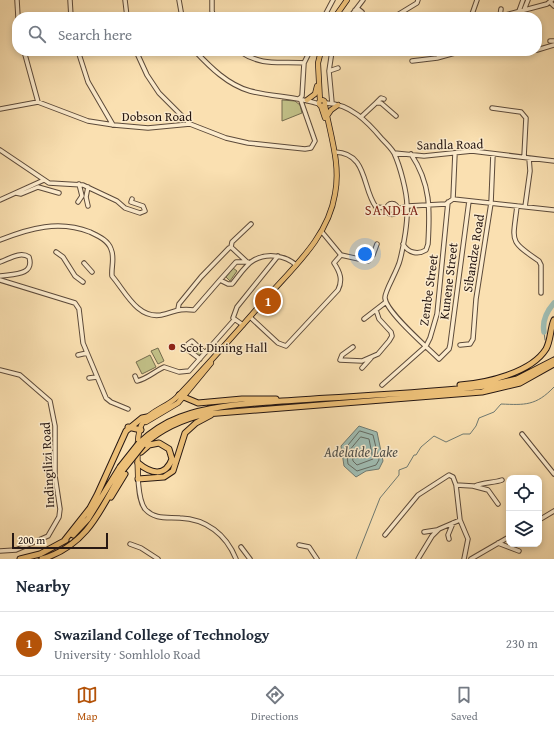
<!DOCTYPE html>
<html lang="en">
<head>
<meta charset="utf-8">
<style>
  :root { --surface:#fff; --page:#f6f6f7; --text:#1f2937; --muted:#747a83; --line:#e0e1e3; --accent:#b45309 }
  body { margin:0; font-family:"Gentium Book Plus",serif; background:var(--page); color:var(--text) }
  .controls { position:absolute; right:12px; bottom:12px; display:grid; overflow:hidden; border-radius:8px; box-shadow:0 2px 6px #0003 }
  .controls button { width:36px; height:36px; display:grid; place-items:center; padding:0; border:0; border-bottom:1px solid var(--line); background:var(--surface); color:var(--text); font:20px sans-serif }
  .scale { position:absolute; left:12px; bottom:10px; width:96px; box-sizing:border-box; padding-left:4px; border:2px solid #271813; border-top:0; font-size:11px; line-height:14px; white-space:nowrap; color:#271813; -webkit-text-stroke:3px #fcebcc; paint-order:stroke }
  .you { position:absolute; left:365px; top:254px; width:14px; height:14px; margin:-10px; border:3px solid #fff; border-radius:50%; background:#1a73e8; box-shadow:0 0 0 6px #1a73e833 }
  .badge { display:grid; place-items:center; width:26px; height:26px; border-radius:50%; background:var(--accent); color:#fff; font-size:13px; font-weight:700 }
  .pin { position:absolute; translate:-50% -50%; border:2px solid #fff; box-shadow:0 1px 4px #0006 }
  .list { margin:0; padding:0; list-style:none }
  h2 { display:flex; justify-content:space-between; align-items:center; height:52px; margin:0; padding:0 16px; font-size:17px }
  h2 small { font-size:13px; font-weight:400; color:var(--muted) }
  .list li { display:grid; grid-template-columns:26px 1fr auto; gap:12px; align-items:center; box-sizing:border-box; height:64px; padding:0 16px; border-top:1px solid var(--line) }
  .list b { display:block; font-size:15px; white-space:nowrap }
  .list p { margin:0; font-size:13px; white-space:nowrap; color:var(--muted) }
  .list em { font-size:13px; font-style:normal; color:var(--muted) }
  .icon { flex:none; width:22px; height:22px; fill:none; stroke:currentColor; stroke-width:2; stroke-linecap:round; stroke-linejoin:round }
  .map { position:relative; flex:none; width:554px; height:559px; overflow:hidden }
  .search { position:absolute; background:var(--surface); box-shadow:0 2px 6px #0003; left:12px; right:12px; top:12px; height:44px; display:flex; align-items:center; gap:10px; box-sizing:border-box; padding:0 14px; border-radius:16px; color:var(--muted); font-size:15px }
  .sheet { height:116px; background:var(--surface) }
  nav { display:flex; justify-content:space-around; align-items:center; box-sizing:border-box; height:56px; border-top:1px solid var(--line); background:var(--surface); font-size:11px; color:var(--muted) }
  nav a { display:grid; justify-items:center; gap:2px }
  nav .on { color:var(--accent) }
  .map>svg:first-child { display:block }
</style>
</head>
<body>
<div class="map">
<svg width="554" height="559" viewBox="0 0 554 559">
  <rect width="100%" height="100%" fill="#fae0b1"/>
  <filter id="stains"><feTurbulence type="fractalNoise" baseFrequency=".005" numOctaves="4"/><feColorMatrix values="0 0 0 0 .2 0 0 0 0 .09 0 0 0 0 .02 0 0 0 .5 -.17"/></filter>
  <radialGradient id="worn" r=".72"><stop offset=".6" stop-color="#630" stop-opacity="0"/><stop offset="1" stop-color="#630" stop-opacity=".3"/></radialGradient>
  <path fill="#c2c188" stroke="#746c4e" d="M282,100L295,101L300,105L302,113L282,121Z
    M233,268L237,271L230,281L226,277Z
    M191,344L201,353L198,357L189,349Z
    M158,348L164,361L158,364L151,351Z
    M150,355L156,367L142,374L136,362Z"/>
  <path fill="#9fbcb2" stroke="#6f7a72" d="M359,426L377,432L383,461L379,469L366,471L356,477L344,466L341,446Z"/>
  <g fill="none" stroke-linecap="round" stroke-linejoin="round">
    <path stroke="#636a62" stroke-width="1" d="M360,431L373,435L379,460L376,465L357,471L348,464L346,448Z
      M361,437L369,439L373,459L357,465L353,461L351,449Z"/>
    <path stroke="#6f7a72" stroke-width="1" d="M544,332L545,340
      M356,559L380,498L399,475V470L407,467L414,455H416L421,447L434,436L446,442L463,434H470L476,426L479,418L494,412L501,404C525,405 536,406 554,387"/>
    <path stroke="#9fbcb2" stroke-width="5.5" d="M544,332C542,321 547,311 554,303"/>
    <defs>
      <path id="minor" d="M17,0L18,17
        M70,0L71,17
        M125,0L127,17
        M179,0L182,17
        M212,0V11L214,17
        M550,2L554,6
        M357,8L362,12
        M355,10L361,16
        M524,10L528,0
        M519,11L523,0
        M500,16L501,9
        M324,17L333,0
        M350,17L363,0
        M394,17L417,3L418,0
        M471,17L477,0
        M498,17L547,4L552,0
        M550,41H554
        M537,50L554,45
        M24,51L38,102
        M78,51L88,82L113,125
        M136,51L147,75L159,93L190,124
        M195,51C210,67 228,85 250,91C273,97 296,96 319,104
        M239,51C263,67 279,61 304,63
        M250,57L252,51
        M412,61L437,58L462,51
        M329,71L338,68
        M300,98L302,96L304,63L310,51
        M326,103C350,104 367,121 382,139C386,143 391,148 394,153C400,166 407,192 407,206C408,220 404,245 400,260C398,270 384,292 385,298C386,312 427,347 439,359L449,349L450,345L469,201
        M332,103L329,71L332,51
        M376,103L381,98L384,99
        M492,108L521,112L526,118L524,157
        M0,109L38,102L88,121L114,125L148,128L190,124L226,138L248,143L305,149L311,148L315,141L300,98
        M361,117L376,103H381L396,116
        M0,150L49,183L83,185L117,201L125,208L140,213L145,211L143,206L131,202L132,199
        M335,152C368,153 362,189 376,207L387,208
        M394,153L424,156L472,151L554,161
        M88,187L86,197L88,206
        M16,193L21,194L38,187L59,193
        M453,199L455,153
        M0,200L44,180
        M78,202L82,196L79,184
        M386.5 209a5.5 5.5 0 1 1 11 0a5.5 5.5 0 1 1-11 0Z
        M517,206C513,242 508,240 539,261L541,265V293
        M525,207L530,171L529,158
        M398,209L408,206L446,204L453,199L554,210
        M0,240C30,228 59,220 90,232C98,236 108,240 111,249C115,258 111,267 112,276C125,291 137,319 161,315C175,312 178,308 194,310L220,280L228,284H232C238,277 246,264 254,260C267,253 285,255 296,265
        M403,244C408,253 418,255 426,250L428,244C430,210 431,184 411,154
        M231,247L232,242L251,224
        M56,252L63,257L75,276L83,282
        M341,255L368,261L373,255L377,244
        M0,262C9,259 20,251 29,257C35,276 12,274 0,276
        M84,263L92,272
        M0,280L75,303L79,309L83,343L106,398L111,402L128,409
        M220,280L236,262H248
        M178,309L179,304L201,277L229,248L231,247L246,261
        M250,317L278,343L286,346L338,290C343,280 340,272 334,263L341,255L322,232
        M364,319L386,302
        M243,325L233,318L237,307L278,256
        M460,345L470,344L473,339L476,299L491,203L493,154
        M353,347L342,355L340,360L362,361L378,354L389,341L392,336L391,332L379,319L376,310
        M78,355L87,353
        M200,359L188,350V344L192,341L205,353
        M362,368L371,358
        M0,370L20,375L50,401L55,426V476L60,509L59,517L48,536L16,550L0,551
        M135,376L137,381C147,379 155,371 164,367L179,372L189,371L234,320
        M89,378L97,377
        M382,385L426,346L430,338L437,314L448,202
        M522,434L554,474
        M138,479C139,488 139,501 145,509C155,520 167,517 180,518C206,519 226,534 236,559
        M475,486C483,482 494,483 502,480
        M539,520L554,511
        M424,532L437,530
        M385,535L418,495L449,475L453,477L456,485
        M449,539L448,535L453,523
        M498,543L519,551
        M130,544L141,548L158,559
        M299,545L309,547L317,559
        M241,547L250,559
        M418,559L432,536L439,529L460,520
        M464,559L468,539L460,520L456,485L473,486L488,490L498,504
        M471,559L509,537"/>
      <path id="major" d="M335,17L347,0
        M319 103a3 3 0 1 1 6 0a3 3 0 1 1-6 0Z
        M307,100L315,94L317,86
        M320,101L318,63L321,51
        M321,106L325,118
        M327,116L331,110L338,105
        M146,422L178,403L211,363
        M138,479C138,464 135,434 143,422C150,411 167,407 177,397C206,367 234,335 262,303C290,270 328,239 335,194C341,164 330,135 325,105"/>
      <path id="highway" d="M460,385C486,383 531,373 546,349C551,340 550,329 554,320
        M179,395L198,403L242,399H276
        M128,427L141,430
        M139,443C152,431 164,423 180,417C212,405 248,404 282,401C350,396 418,394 486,386L517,379L554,360
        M143,445C161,429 182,419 206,414L482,392L520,383L554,364
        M138,463C150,473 165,478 172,459L169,449L159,443L149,445L141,452
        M138,479L164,477L173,471L185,433L196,423L211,415
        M111,497L125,474
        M73,535L88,519L120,467
        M64,541L90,508L97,495L126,431L142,418L147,417
        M20,559L40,554L66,540
        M42,559C88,545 101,509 123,470"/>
    </defs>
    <use href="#minor" stroke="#5c4a3a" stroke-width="5.5"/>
    <use href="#major" stroke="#271813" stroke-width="6"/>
    <use href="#highway" stroke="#271813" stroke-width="7"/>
    <use href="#minor" stroke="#fcebcc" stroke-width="3.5"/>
    <use href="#major" stroke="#edc078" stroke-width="4.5"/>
    <use href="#highway" stroke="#edc078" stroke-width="5"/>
    <defs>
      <path id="highway-bridge" d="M120,467L139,443
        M123,470L143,445"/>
    </defs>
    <use href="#highway-bridge" stroke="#271813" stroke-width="7" stroke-linecap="butt"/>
    <use href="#highway-bridge" stroke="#edc078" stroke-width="5"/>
  </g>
  <circle fill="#8f2418" stroke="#fcebcc" stroke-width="1.5" cx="172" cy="347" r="4"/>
  <g text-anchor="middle" stroke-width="3" stroke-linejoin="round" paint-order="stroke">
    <g font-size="13" fill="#271813" stroke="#fcebcc">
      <text x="157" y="121">Dobson Road</text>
      <text transform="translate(450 144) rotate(-1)" y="5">Sandla Road</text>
      <text transform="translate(473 253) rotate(-81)" y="5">Sibandze Road</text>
      <text transform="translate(448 281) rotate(-83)" y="5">Kunene Street</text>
      <text transform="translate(428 290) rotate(-82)" y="5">Zembe Street</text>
      <text transform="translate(47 465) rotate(-93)" y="5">Indingilizi Road</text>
    </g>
    <g font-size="13" fill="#271813" stroke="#fcebcc" text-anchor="start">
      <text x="180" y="352">Scot Dining Hall</text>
    </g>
    <g font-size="14" letter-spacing="1" fill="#7a1f14" stroke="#fcebcc">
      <text x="392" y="215">SANDLA</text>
    </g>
    <g font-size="14" font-style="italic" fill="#51514b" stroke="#fcebcc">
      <text x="361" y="457">Adelaide Lake</text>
    </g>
  </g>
  <rect width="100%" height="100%" filter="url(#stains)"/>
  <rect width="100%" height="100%" fill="url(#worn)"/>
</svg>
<div class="controls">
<button><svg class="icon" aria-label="locate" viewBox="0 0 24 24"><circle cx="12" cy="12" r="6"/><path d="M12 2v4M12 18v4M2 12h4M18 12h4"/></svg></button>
<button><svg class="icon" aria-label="layers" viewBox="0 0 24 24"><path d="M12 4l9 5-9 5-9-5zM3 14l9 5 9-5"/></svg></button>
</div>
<div class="scale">200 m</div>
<div class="you"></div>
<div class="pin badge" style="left:268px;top:301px">1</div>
<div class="search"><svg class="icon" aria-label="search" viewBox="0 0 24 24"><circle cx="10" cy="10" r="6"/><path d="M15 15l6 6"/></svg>Search here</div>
</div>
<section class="sheet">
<h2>Nearby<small></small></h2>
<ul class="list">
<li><span class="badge">1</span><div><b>Swaziland College of Technology</b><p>University · Somhlolo Road</p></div><em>230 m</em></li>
</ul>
</section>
<nav>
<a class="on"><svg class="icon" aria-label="map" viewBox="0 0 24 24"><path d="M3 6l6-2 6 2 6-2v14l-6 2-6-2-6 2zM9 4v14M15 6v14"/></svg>Map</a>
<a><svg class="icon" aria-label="directions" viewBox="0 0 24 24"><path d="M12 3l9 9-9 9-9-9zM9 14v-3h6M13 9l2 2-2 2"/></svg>Directions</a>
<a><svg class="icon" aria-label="saved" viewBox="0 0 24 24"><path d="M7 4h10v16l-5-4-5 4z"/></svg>Saved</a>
</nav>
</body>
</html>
